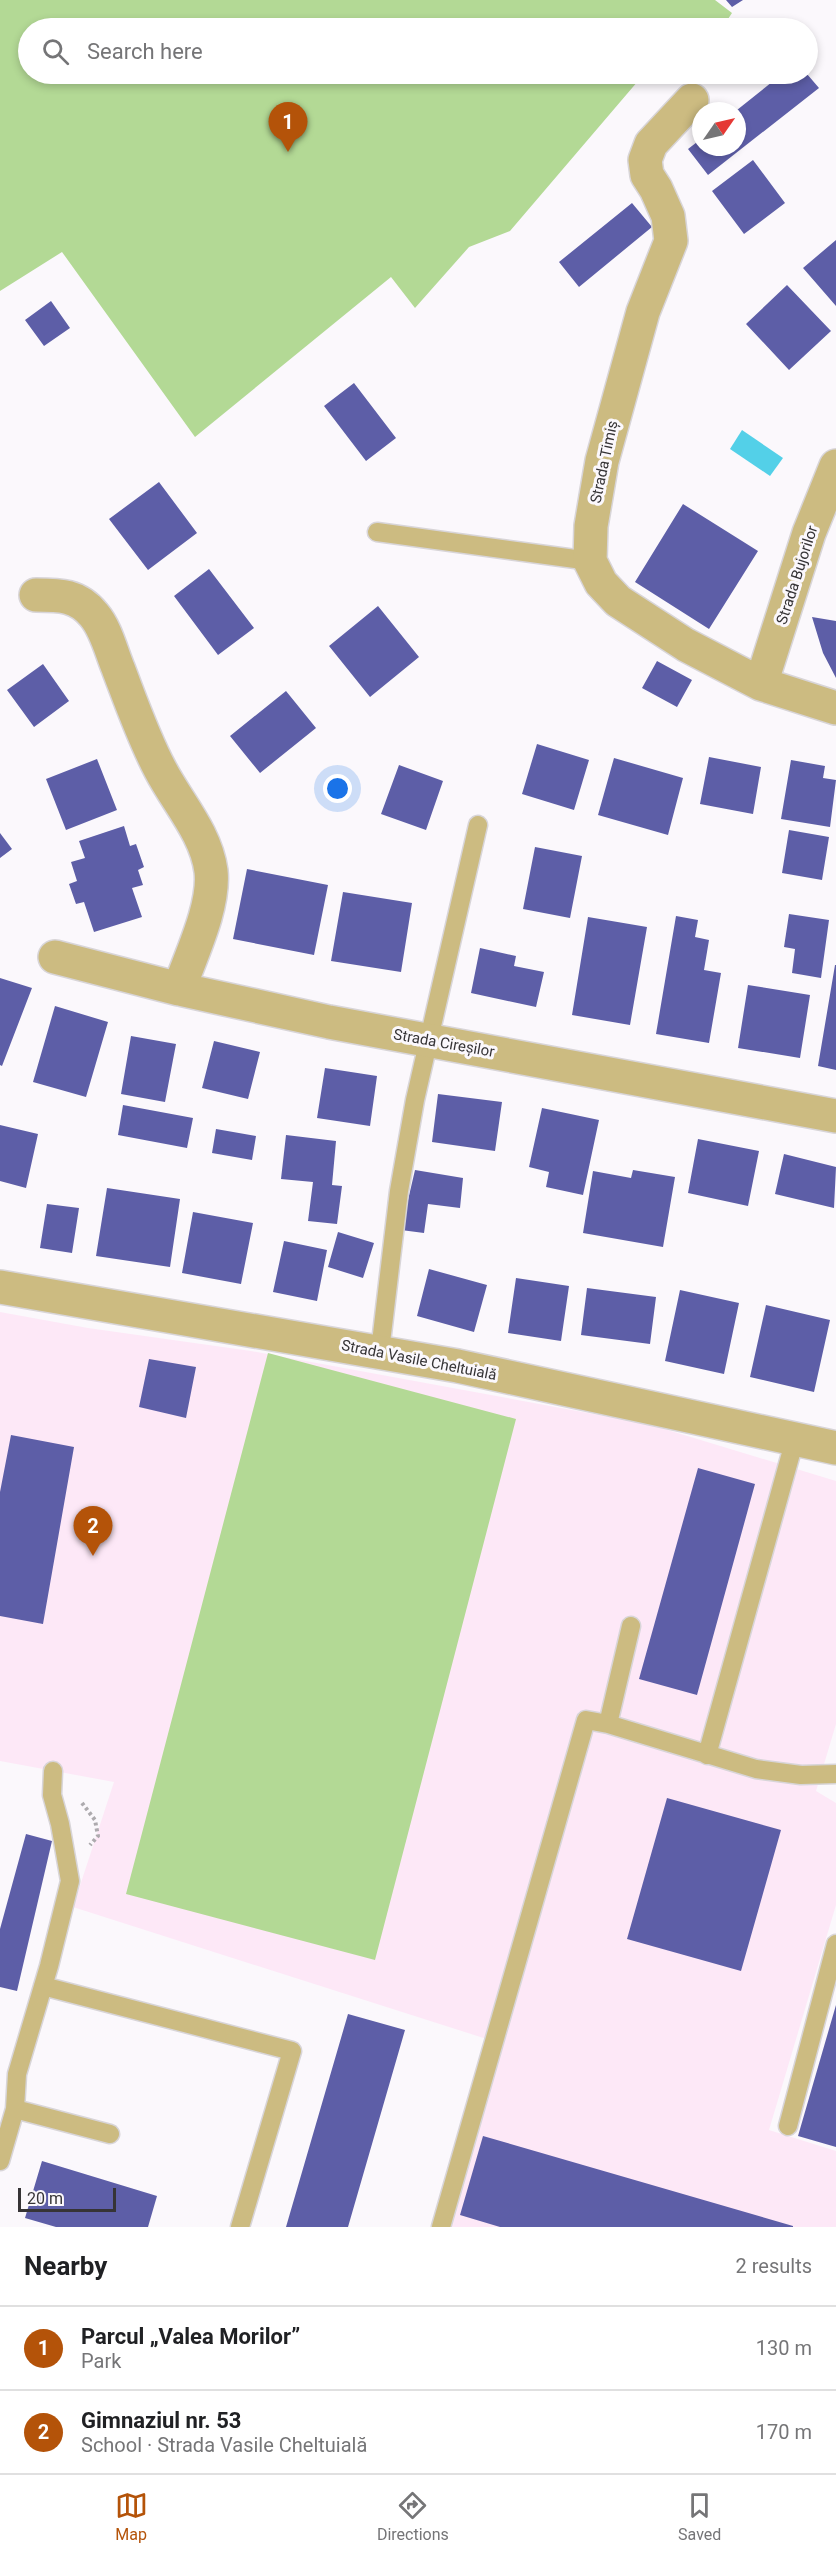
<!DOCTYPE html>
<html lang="en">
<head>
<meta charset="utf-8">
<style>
  :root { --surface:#fff; --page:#f2f2f2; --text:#202124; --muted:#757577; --line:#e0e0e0; --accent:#b45309 }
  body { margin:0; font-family:Roboto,sans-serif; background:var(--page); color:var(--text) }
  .compass { position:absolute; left:692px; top:102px; width:54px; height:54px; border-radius:50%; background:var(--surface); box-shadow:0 3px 9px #0003; rotate:56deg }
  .scale { position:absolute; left:18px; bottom:15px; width:98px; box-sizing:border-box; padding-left:6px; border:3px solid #363436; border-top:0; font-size:16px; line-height:21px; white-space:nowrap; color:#363436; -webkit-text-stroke:4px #fbf8fc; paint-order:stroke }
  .you { position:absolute; left:338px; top:789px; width:21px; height:21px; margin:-15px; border:4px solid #fff; border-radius:50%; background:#1a73e8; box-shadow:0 0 0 9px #1a73e833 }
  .badge { display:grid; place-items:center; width:39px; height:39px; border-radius:50%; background:var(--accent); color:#fff; font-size:20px; font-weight:700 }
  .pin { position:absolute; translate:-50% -50px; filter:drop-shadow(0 2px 3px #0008) }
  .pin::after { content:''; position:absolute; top:32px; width:21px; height:18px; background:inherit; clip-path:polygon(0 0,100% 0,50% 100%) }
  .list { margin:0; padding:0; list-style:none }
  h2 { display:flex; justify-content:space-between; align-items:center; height:78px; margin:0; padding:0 24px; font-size:26px }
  h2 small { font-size:20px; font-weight:400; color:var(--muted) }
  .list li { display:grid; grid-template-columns:39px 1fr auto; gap:18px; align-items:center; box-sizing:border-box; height:84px; padding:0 24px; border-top:2px solid var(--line) }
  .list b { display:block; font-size:22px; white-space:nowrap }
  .list p { margin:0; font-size:20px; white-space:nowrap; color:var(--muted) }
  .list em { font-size:20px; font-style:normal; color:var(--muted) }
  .icon { flex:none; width:33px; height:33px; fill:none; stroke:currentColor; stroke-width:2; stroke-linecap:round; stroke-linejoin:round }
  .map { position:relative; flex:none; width:836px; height:2227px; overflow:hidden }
  .search { position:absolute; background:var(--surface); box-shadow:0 3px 9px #0003; left:18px; right:18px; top:18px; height:66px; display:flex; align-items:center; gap:15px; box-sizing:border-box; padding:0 21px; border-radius:33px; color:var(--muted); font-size:22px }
  .sheet { height:246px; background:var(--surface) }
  nav { display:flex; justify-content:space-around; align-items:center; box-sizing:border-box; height:84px; border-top:2px solid var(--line); background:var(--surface); font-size:16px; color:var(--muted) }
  nav a { display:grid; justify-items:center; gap:3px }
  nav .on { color:var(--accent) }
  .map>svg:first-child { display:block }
</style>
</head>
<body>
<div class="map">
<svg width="836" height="2227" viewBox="0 0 836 2227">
  <rect width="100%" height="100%" fill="#fbf8fc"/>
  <path fill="#fde8f7" d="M0,1312L88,1328L251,1351L648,1424L836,1481V1724L816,1791L836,1803V1905L769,2130L836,2151V2227H440L493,2041L73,1907L114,1782L0,1761Z"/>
  <path fill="#b3d995" d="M0,0H715L732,13L722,28H28V74H644L510,231L469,247L415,308L391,277L195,437L62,252L0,291Z
    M268,1353L516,1419L375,1960L126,1894Z"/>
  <path fill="#53d0e8" d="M742,430L783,458L770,476L730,449Z"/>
  <path fill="#5d5ea7" d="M726,0H743L732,7Z
    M782,74H807L819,88L708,175L688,149L701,139V147H737V110Z
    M753,160L785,203L744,234L712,191Z
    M632,203L652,227L579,287L559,262Z
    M836,240V306L803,268Z
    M787,285L831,331L789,370L746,324Z
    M51,301L70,328L44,346L25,320Z
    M354,383L396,438L366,461L324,406Z
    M159,482L197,533L148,570L109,519Z
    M683,504L758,551L709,629L635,582Z
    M209,569L254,628L218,655L174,596Z
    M378,606L419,657L370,697L329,646Z
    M812,617L836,621V678L823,653Z
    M657,661L692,680L677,707L642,688Z
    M43,664L69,701L34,727L7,690Z
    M286,691L316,728L260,773L230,736Z
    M537,744L589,760L574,810L522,794Z
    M709,757L761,767L753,814L700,804Z
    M614,758L683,778L668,835L598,815Z
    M97,759L117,810L66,830L46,779Z
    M791,760L825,766L823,778L836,780L830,827L781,819Z
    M399,765L443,781L426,830L381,814Z
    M124,826L130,846L136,844L144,867L138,870L143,885L132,888L142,917L94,932L84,902L76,904L69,884L77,881L71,862L85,858L79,841Z
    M789,830L829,837L822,880L782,873Z
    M0,833L12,849L0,858Z
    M535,847L582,856L570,918L523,909Z
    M247,869L328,885L314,955L233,939Z
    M343,892L412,903L401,972L331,961Z
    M789,914L829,920L821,978L792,973L795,949L784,947Z
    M676,916L698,920L695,937L709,940L704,970L721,973L709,1043L656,1034Z
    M588,917L647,927L630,1025L572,1015Z
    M480,948L516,956L514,966L544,972L536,1007L471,993Z
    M835,965H836V1070L818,1066Z
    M0,978L32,988L2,1066L0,1065Z
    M748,985L810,995L800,1058L738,1048Z
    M55,1006L108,1022L86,1097L33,1082Z
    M131,1036L176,1044L165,1102L121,1094Z
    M214,1041L260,1052L248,1099L202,1088Z
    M325,1068L377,1076L370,1126L317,1118Z
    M438,1094L502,1102L495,1151L432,1142Z
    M123,1105L193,1118L187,1148L118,1135Z
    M542,1108L599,1120L583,1195L546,1187L549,1172L529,1167Z
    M0,1125L38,1134L26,1188L0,1181Z
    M216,1129L256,1136L252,1160L212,1153Z
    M286,1135L336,1141L332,1185L342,1186L337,1224L308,1221L313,1182L281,1179Z
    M698,1139L759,1151L748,1206L688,1193Z
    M784,1154L836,1167L834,1208L775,1194Z
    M415,1170L463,1178L460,1208L428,1204L424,1233L401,1230Z
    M633,1170L675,1177L663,1247L583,1233L593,1171L631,1178Z
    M107,1188L180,1199L170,1267L96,1256Z
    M47,1204L79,1208L72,1253L40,1248Z
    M193,1212L253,1223L241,1284L182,1273Z
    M338,1232L374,1243L363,1278L328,1267Z
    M284,1241L327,1250L317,1301L273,1292Z
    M429,1269L487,1285L474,1332L417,1316Z
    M516,1278L569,1286L561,1341L508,1333Z
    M587,1288L656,1297L650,1344L581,1335Z
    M680,1290L739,1303L724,1374L665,1361Z
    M766,1305L830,1320L814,1392L750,1377Z
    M149,1359L196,1367L186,1418L139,1407Z
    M11,1435L74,1447L43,1624L0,1616V1492Z
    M698,1468L755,1484L697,1695L639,1679Z
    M667,1798L781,1830L741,1971L627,1939Z
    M26,1834L52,1841L17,1991L0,1987V1929Z
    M836,2005V2147L798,2136Z
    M348,2014L405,2030L348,2227H286Z
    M483,2136L793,2226V2227H500L460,2215Z
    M42,2161L157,2196L148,2227H56L25,2218Z"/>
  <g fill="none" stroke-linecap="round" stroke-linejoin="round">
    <defs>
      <path id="service" d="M377,532L590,561
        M380,1351L399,1191L415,1100L478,825
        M608,1724L631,1626
        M707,1755L795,1439
        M43,1986L292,2051L240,2227
        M15,2109L110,2134
        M788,2126L836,1944
        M0,2161L15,2109L17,2074L49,1966L70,1881L60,1824L52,1795L53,1771
        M441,2227L586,1720L608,1724L756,1769L801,1775L836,1774"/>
      <path id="minor" d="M692,100L651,144L645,160L647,175L656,189L668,216L671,241L643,312L602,461L591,526L590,561L601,583L618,601L686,645L761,684L836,708
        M36,595C60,595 78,595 94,615C106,629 111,651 118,668C131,702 143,737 160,769C177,802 206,833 211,871C215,906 191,955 179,989
        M761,684L809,533L836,466
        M55,957L179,989L329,1022L836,1116
        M0,1287L458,1366L836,1448"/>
    </defs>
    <use href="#service" stroke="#d8d5d8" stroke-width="21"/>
    <use href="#minor" stroke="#d8d5d8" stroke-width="36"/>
    <path stroke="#adaaae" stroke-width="4" stroke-dasharray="3 3" stroke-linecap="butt" d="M82,1803L95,1820L98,1836L90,1845"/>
    <use href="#service" stroke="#ccbb81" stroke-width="18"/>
    <use href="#minor" stroke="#ccbb81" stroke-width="33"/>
  </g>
  <g text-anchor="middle" stroke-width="6" stroke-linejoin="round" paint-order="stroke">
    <g font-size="15" fill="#363436" stroke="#fbf8fc">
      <text transform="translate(604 462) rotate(-78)" y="5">Strada Timiș</text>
      <text transform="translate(797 575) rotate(-72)" y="5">Strada Bujorilor</text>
      <text transform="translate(444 1043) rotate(10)" y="5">Strada Cireșilor</text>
      <text transform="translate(419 1360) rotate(11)" y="5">Strada Vasile Cheltuială</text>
    </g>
  </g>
</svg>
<svg class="compass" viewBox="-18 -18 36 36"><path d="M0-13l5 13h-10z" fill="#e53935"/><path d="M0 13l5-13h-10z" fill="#757577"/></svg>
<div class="scale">20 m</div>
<div class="you"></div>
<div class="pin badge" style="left:288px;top:152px">1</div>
<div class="pin badge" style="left:93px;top:1556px">2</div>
<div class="search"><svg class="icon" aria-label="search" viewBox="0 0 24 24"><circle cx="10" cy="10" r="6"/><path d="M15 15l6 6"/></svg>Search here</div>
</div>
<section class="sheet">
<h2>Nearby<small>2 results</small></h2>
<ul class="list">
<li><span class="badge">1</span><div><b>Parcul „Valea Morilor”</b><p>Park</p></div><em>130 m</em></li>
<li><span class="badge">2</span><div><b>Gimnaziul nr. 53</b><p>School · Strada Vasile Cheltuială</p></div><em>170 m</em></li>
</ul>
</section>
<nav>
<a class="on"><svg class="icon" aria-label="map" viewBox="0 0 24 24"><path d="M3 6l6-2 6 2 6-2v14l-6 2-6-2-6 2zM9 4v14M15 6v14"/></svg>Map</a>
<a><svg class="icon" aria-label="directions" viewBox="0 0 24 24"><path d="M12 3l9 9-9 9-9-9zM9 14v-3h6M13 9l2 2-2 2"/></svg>Directions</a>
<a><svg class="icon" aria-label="saved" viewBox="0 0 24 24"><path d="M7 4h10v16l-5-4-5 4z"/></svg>Saved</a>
</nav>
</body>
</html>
